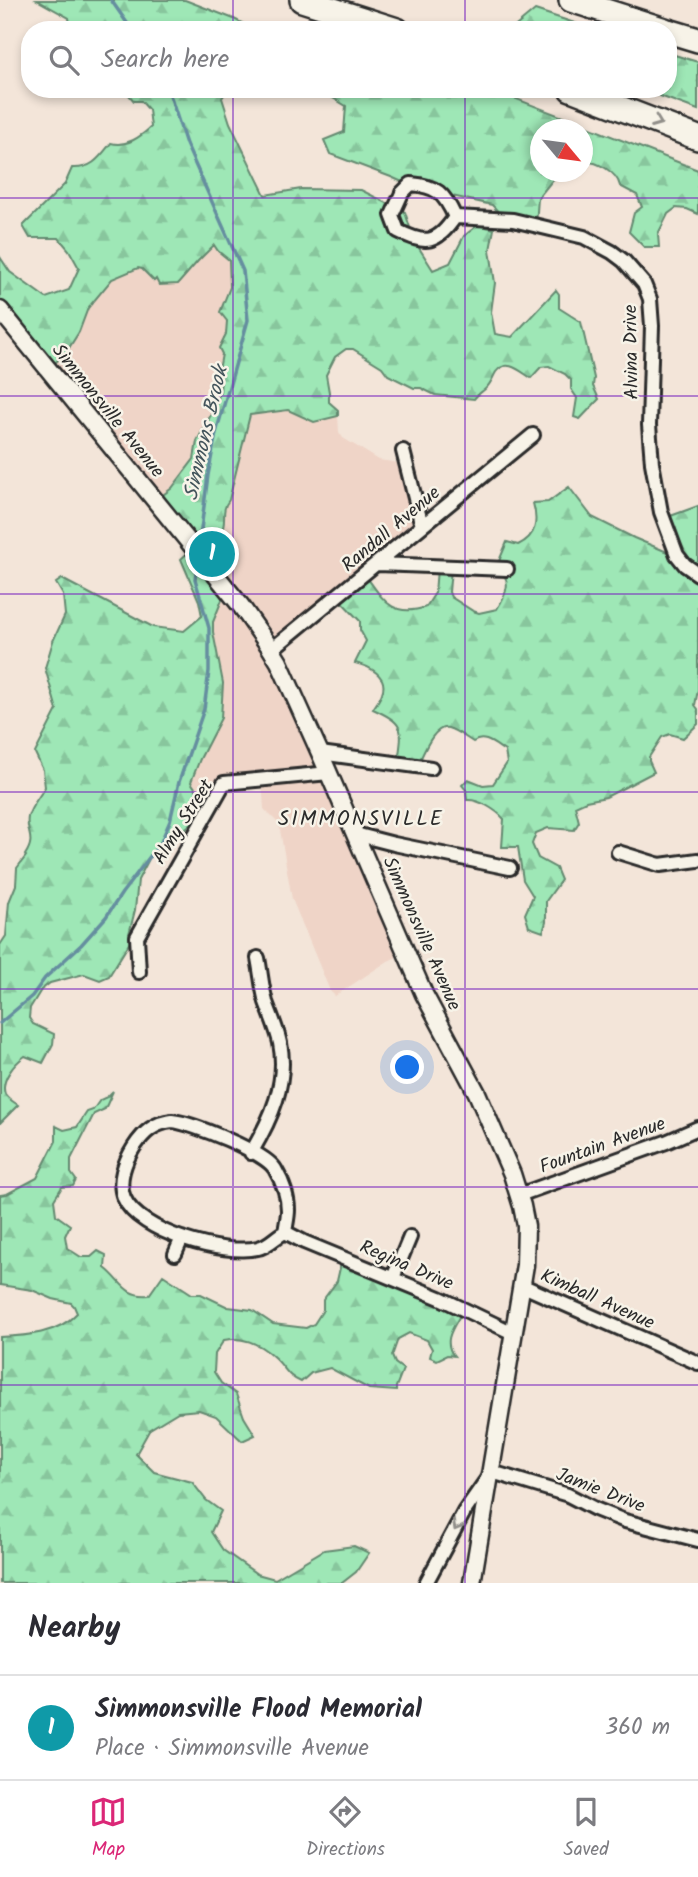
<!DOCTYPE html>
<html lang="en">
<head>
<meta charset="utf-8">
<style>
  :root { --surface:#fff; --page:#f2f2f3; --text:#2b2b33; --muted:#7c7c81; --line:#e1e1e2; --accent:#db2777 }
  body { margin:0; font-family:Kalam,sans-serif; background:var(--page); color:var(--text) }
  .compass { position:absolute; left:530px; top:119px; width:63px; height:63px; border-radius:50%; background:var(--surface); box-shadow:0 4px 10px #0003; rotate:119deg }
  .you { position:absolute; left:408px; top:1068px; width:24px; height:24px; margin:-18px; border:5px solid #fff; border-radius:50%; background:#1a73e8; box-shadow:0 0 0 10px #1a73e833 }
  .badge { display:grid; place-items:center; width:46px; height:46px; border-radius:50%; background:var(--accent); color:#fff; font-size:23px; font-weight:700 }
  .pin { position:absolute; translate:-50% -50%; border:4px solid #fff; box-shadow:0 2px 7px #0006 }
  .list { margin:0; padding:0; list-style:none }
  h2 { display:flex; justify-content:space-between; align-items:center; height:91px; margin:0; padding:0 28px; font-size:30px }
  h2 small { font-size:23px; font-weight:400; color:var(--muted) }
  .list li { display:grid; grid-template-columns:46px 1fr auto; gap:21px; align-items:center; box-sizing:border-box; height:105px; padding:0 28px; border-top:2px solid var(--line) }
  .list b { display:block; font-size:26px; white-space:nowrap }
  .list p { margin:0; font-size:23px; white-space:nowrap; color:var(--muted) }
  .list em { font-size:23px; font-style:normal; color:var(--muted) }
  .icon { flex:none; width:38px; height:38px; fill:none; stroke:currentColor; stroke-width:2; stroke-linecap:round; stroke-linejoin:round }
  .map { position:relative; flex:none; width:698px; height:1583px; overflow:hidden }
  .search { position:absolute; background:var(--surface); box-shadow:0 4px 10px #0003; left:21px; right:21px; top:21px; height:77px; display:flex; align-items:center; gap:18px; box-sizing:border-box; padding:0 24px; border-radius:28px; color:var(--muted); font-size:26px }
  .sheet { height:196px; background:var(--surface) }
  nav { display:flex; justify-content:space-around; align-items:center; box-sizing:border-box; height:98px; border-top:2px solid var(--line); background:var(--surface); font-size:19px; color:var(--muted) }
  nav a { display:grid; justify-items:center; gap:4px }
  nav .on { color:var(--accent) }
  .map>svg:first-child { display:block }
</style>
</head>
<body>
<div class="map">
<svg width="698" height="1583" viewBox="0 0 698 1583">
  <defs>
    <pattern id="forest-firs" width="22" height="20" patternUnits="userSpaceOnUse" patternTransform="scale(1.75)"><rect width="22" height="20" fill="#9ee7b6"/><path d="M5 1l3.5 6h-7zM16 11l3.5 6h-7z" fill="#88c69d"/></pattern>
  </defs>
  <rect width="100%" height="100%" fill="#f3e5d9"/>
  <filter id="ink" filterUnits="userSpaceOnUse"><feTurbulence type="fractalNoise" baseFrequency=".0143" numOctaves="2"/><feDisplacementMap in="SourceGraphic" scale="14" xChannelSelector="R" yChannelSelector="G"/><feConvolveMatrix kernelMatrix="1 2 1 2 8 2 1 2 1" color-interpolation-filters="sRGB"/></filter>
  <g filter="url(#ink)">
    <path fill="#efd4c7" d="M215,245L218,251L229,260L230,287L220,312L227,321L226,334L219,348L222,354L219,370L221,379L220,392L215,407L197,441L194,459L172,488L155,501L49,369L67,351L88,308L111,279L138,268L142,269L153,281L155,278L192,270L198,261Z
      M288,410L314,422L338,416L339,432L343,438L379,460L406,464L423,526L274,650L405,953L388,961L335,996L330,991L292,899L279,824L264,809L262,781L225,784L209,809L191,782L223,683L213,632V622L226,590L199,554L224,527V506L229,500L250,415Z"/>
    <path fill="url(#forest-firs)" stroke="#648970" stroke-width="2" d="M37,0H185L234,19L255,30H71L69,18Z
      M535,10L596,30H511Z
      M668,53L698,62V110L641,89H668Z
      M122,89H228L222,98L230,123L265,195L301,189L361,190L405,212L414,240L433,270L450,263L464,236L478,225L494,229L490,250L495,283L491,312L495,334L512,337L556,290L559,294V308L581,322L594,378L593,386L599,399L580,419L574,417L577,398L571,389V380L565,374L549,366L541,367L531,378C520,371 507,358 496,372C493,377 491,383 487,387C483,392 478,393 474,399L435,395L421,388H414L388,375L382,367L353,349H346L335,357L326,375L329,392V402L338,410V416L314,422L288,410L250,415L229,500C221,510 226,517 223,528C220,539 208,547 199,554L226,590L213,622V632L223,683L221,718L200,759L191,782L208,807L202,815L150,857L138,880L135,910L129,934L130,942L109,976L100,980L84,974L50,983L41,990L30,1008L29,1018L33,1024L54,1034L53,1044L43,1063L25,1056C15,1063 0,1080 5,1094C8,1099 14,1102 18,1105L0,1123V945L6,936L9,902L16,885L17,868L26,856L25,855C37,837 25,833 28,817C30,807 40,796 45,787L43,770L35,753L57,710L45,668L53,641L65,615L63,595L56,583L62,579L153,627L184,631L202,616L199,601L181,559L193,548L155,501L172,488L194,459L197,441L215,407L220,392L221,379L219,370L222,354L219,348L226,334L227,321L220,312L230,287L229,260L218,251L214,245L198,261L178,284L159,285L156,279L154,281L142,269L138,268L112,279L88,308L79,332L67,351L49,369L0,310V257L10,272L46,298L69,290L79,268L69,250L59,238H30L23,226L65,184L72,168C92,169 99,158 111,143C127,147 140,137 151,127L149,110L141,101H134L125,90Z
      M318,89H491L698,170V214L687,209L676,208L668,214L658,234L659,247H644L629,232L634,213L642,207L637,195L620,186C617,172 596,160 583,162L582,130H540V172H559L538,198L536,226L504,218L492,205L416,188L391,177L330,154L324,140L344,132L346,106Z
      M569,487L592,517L634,538L672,554L665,518L698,506V690L695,705L698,709V724L683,738L670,734L662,737L649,757V761L654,772L606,797L586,801L575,806L579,822L574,830L548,828L536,833L532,844L538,858L556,868L561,880L546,901V922L543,932L529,927L525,914L533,896L523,880L518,847H502L504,819C496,810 479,799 467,800L466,790L462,785L468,779L483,785L493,784L507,763L505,751C495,745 484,734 473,742C465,737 456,730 448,728C433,725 423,755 417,766L398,762C403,727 405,724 373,709C376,704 380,699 382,693C389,676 369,666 355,663L366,641L360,630V621L338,598L366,576C384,601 392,618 426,607L435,593L437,569H451L449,592L451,597L473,611L479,613L497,609C506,595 514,578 496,568L507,542L518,545C537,536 538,521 533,503L548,502Z
      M113,1091L105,1109L94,1114L71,1159V1173L76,1180L73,1186L62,1187L54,1200L56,1215L70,1225L65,1236L67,1248L81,1257H91L98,1251L106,1255L105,1268C122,1281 124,1297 149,1295L163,1275L192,1294H201L228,1307L252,1310L273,1324L306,1328L314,1324L323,1310V1300L337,1281L342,1259L463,1310C455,1326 441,1340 454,1356L447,1355L437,1360L430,1357L432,1349L427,1340L409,1333L398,1339L392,1356L395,1363L403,1369L396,1387V1391L369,1389L330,1368L311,1373L301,1382C287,1376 286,1369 276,1359C261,1344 244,1336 224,1340L215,1354L214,1372L221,1383L236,1394L244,1417L255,1435L242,1441L216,1416L199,1410L178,1412L150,1429L136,1454L154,1472L192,1482L206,1500L221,1511L211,1532L223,1550L257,1574L275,1579L324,1550L354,1546L369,1553L356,1572L342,1583H0V1337C26,1336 58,1334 77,1313L74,1306L71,1303L53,1299L32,1290L0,1285V1195L7,1194L37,1178L56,1141V1126L64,1130L77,1127L87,1112L93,1110L100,1100L107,1097Z"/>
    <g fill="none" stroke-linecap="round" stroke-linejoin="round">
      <path stroke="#658e9f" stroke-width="3.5" d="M111,0L132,30
        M168,89L186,144L243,271L248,320L216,433L208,475L199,545
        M0,1023L32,996L45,978L81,945L106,917L122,893L161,842L170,821L179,782L204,709L209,671V628L195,579L198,560"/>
      <defs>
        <path id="minor" d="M411,184C437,186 444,193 455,217C437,244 426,245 398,231L392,215L402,193Z
          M455,217L513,220L584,237L612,252L624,261L644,284L650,299L652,326L649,425L652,463L661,512L677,555L685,565L698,574
          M403,451L422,526
          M378,564L507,569
          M271,650L533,435
          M320,753L431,768
          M355,834L394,844L510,868
          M618,852L660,865L698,860
          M139,972L137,937L224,783L329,773
          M172,1121C192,1123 265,1152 275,1169C282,1181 288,1196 288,1210C288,1217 286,1225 285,1232C276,1236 269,1246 258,1248C224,1256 138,1232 124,1198C117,1181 125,1161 134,1147C144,1132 154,1123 172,1121Z
          M251,1153C271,1119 288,1083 280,1043C277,1029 271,1016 266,1002C262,988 261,973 258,958
          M519,1195L666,1142L698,1128
          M285,1232L304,1242L440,1298L513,1333
          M175,1254L182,1238
          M393,1278L410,1237
          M521,1285L698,1363
          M426,1583L464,1512L492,1472L568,1495L595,1509L625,1521L698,1540"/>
        <path id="tertiary" d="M0,310L241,606L269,646L279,662L320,753L424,994L477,1093L512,1174L522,1206L526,1226L525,1265L472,1583"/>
        <path id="motorway" d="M302,0L397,30
          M571,0L665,30
          M668,31L698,40
          M571,89L698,138"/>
      </defs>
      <use href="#minor" stroke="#2b2b2b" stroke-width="18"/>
      <use href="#tertiary" stroke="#2b2b2b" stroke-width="21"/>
      <use href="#motorway" stroke="#2b2b2b" stroke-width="28"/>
      <use href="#minor" stroke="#f7f3e8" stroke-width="12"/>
      <use href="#tertiary" stroke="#f7f3e8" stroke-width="16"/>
      <use href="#motorway" stroke="#f7f3e8" stroke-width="23"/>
    </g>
    <defs><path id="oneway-chevron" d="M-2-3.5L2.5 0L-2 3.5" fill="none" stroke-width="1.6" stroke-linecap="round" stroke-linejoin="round" transform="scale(1.75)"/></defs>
    <g stroke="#918f8a">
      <use href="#oneway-chevron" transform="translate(657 122) rotate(21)"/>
      <use href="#oneway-chevron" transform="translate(457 1526) rotate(119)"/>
    </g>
  </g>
  <path fill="none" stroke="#7b2cbf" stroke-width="2" stroke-opacity="0.55" d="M233,0V30M465,0V30M233,89V1583M465,89V1583M0,198H698M0,396H698M0,594H698M0,792H698M0,989H698M0,1187H698M0,1385H698"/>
  <g text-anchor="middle" stroke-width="5" stroke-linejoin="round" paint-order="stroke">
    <g font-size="19" fill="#2b2b2b" stroke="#f7f3e8">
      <text transform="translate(630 352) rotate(-91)" y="7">Alvina Drive</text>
      <text transform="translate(109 410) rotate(51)" y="7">Simmonsville Avenue</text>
      <text transform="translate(390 528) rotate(-40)" y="7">Randall Avenue</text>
      <text transform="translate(182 821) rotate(-58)" y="7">Almy Street</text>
      <text transform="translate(423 933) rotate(66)" y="7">Simmonsville Avenue</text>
      <text transform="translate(602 1144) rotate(-20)" y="7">Fountain Avenue</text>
      <text transform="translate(407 1264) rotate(23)" y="7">Regina Drive</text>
      <text transform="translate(598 1298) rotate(24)" y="7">Kimball Avenue</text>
      <text transform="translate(601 1489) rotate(21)" y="7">Jamie Drive</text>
    </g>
    <g font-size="21" font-style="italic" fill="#43545b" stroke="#f7f3e8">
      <text transform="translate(205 433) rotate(-77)" y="7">Simmons Brook</text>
    </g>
    <g font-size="21" letter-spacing="2" fill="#2b2b2b" stroke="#f7f3e8">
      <text x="361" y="825">SIMMONSVILLE</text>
    </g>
  </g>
</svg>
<svg class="compass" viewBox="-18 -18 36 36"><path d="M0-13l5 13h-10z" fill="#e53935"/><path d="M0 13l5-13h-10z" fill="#7c7c81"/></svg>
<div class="you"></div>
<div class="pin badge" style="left:212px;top:554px;background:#0f9aa8">1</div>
<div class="search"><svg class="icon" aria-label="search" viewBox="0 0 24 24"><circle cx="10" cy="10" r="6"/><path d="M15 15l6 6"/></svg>Search here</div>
</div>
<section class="sheet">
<h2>Nearby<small></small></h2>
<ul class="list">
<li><span class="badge" style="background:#0f9aa8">1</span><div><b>Simmonsville Flood Memorial</b><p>Place · Simmonsville Avenue</p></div><em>360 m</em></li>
</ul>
</section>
<nav>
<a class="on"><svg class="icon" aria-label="map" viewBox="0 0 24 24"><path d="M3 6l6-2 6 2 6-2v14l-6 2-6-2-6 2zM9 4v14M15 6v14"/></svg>Map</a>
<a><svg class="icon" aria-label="directions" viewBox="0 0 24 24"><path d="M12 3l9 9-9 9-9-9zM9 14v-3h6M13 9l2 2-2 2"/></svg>Directions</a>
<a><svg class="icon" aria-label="saved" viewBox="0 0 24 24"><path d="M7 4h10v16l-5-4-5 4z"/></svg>Saved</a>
</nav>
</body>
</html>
